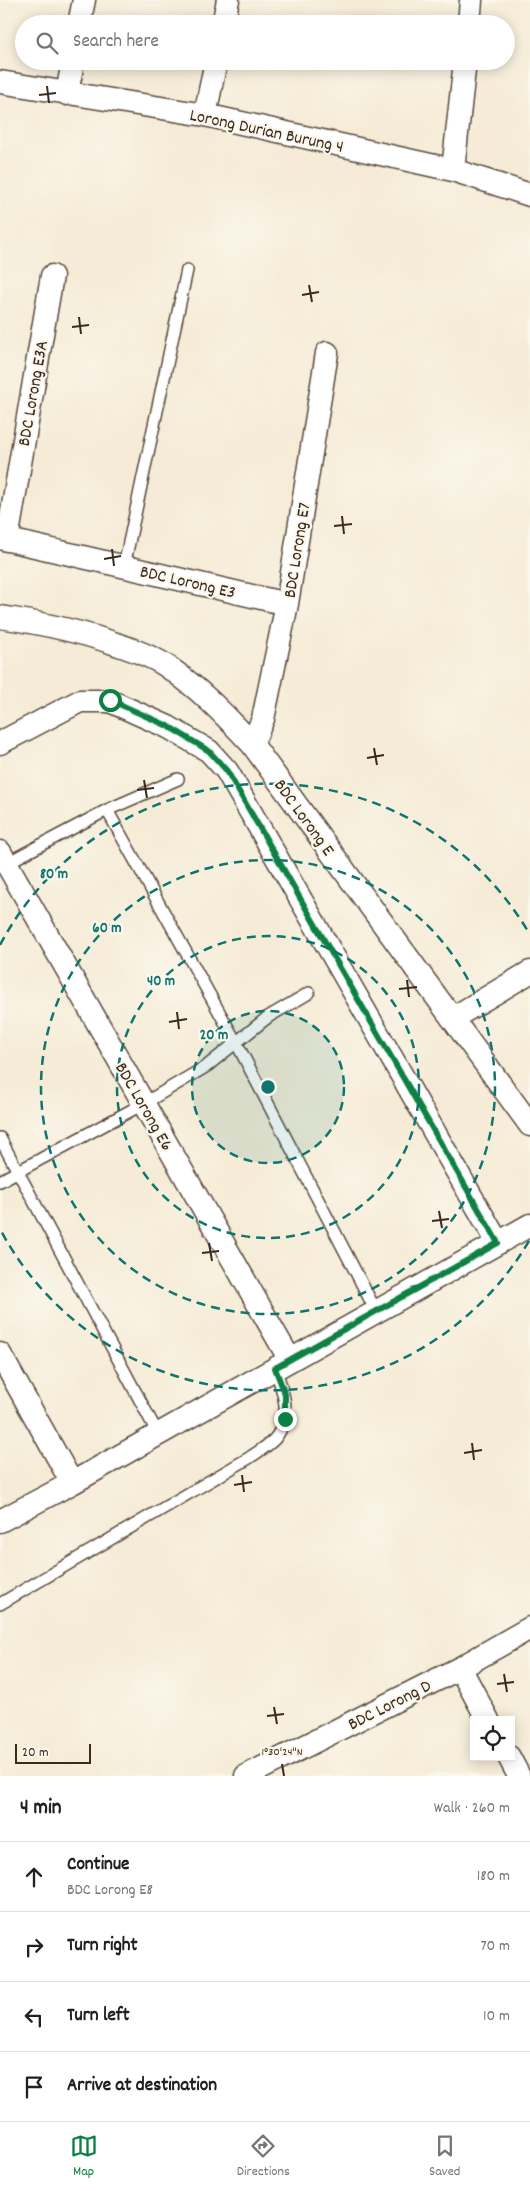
<!DOCTYPE html>
<html lang="en">
<head>
<meta charset="utf-8">
<style>
  :root { --surface:#fff; --page:#f6f6f6; --text:#202124; --muted:#757577; --line:#e0e0e0; --accent:#0b8043 }
  body { margin:0; font-family:Dekko,sans-serif; background:var(--page); color:var(--text) }
  .controls { position:absolute; right:15px; bottom:15px; display:grid; overflow:hidden; border-radius:0px; box-shadow:0 2px 12px #0003 }
  .controls button { width:45px; height:45px; display:grid; place-items:center; padding:0; border:0; border-bottom:1px solid var(--line); background:var(--surface); color:var(--text); font:25px sans-serif }
  .scale { position:absolute; left:15px; bottom:12px; width:76px; box-sizing:border-box; padding-left:5px; border:2px solid #3b2a1e; border-top:0; font-size:14px; line-height:18px; white-space:nowrap; color:#3b2a1e; -webkit-text-stroke:4px #fbf7ec; paint-order:stroke }
  .stop { position:absolute; width:15px; height:15px; margin:-11px; border:4px solid #0b8043; border-radius:50%; background:#fff }
  .stop.end { background:#0b8043; border-color:#fff; box-shadow:0 1px 5px #0008 }
  .list { margin:0; padding:0; list-style:none }
  h2 { display:flex; justify-content:space-between; align-items:center; height:65px; margin:0; padding:0 20px; font-size:21px }
  h2 small { font-size:16px; font-weight:400; color:var(--muted) }
  .list li { display:grid; grid-template-columns:32px 1fr auto; gap:15px; align-items:center; box-sizing:border-box; height:70px; padding:0 20px; border-top:1px solid var(--line) }
  .list b { display:block; font-size:19px; white-space:nowrap }
  .list p { margin:0; font-size:16px; white-space:nowrap; color:var(--muted) }
  .list em { font-size:16px; font-style:normal; color:var(--muted) }
  .icon { flex:none; width:28px; height:28px; fill:none; stroke:currentColor; stroke-width:2; stroke-linecap:round; stroke-linejoin:round }
  .map { position:relative; flex:none; width:530px; height:1776px; overflow:hidden }
  .search { position:absolute; background:var(--surface); box-shadow:0 2px 12px #0003; left:15px; right:15px; top:15px; height:55px; display:flex; align-items:center; gap:12px; box-sizing:border-box; padding:0 18px; border-radius:28px; color:var(--muted); font-size:19px }
  .sheet { height:345px; background:var(--surface) }
  nav { display:flex; justify-content:space-around; align-items:center; box-sizing:border-box; height:70px; border-top:1px solid var(--line); background:var(--surface); font-size:14px; color:var(--muted) }
  nav a { display:grid; justify-items:center; gap:2px }
  nav .on { color:var(--accent) }
  .map>svg:first-child { display:block }
</style>
</head>
<body>
<div class="map">
<svg width="530" height="1776" viewBox="0 0 530 1776">
  <rect width="100%" height="100%" fill="#fbf7ec"/>
  <filter id="ink" filterUnits="userSpaceOnUse"><feTurbulence type="fractalNoise" baseFrequency=".02" numOctaves="2"/><feDisplacementMap in="SourceGraphic" scale="10" xChannelSelector="R" yChannelSelector="G"/><feConvolveMatrix kernelMatrix="1 2 1 2 8 2 1 2 1" color-interpolation-filters="sRGB"/></filter>
  <filter id="wash" filterUnits="userSpaceOnUse"><feTurbulence type="fractalNoise" baseFrequency=".0096" numOctaves="4" result="noise"/><feDisplacementMap in="SourceGraphic" scale="20" xChannelSelector="R" yChannelSelector="G"/><feGaussianBlur stdDeviation="1.12" result="paint"/><feColorMatrix in="noise" values="0 0 0 0 0 0 0 0 0 0 0 0 0 0 0 0 0 1.4 0 .05"/><feComposite in="paint" operator="in"/></filter>
  <g filter="url(#wash)">
    <rect width="100%" height="100%" fill="#f5ebd6"/>
  </g>
  <g filter="url(#ink)">
    <g fill="none" stroke-linecap="round" stroke-linejoin="round">
      <defs>
        <path id="lane" d="M124,566L187,270
          M107,810L237,1044L376,1311
          M5,864L107,810L178,779
          M0,1138L158,1434
          M0,1181L143,1104L207,1066L268,1017L309,993
          M0,1604L249,1458C257,1452 271,1445 277,1436C292,1414 283,1391 275,1368"/>
        <path id="street" d="M79,24L84,0
          M223,24L228,0
          M469,24L471,0
          M0,82L205,115L453,170L530,195
          M67,94L73,61
          M205,115L216,61
          M453,170L465,61
          M0,538L287,604
          M7,540L52,276
          M0,617C41,623 80,631 119,645C134,650 151,656 165,665C198,687 225,715 252,744L530,1125
          M0,743L80,701H110L168,727L209,751L227,771L498,1243
          M252,744L263,719L287,604L327,353
          M0,852L290,1360
          M453,1018L530,972
          M0,1354L72,1483
          M0,1521L72,1483L530,1225
          M460,1668L488,1720
          M509,1757L519,1776
          M246,1776L460,1668L530,1628"/>
      </defs>
      <use href="#lane" stroke="#57473a" stroke-width="14"/>
      <use href="#street" stroke="#57473a" stroke-width="25"/>
      <use href="#lane" stroke="#fff" stroke-width="11"/>
      <use href="#street" stroke="#fff" stroke-width="22"/>
    </g>
  </g>
  <g fill="none" stroke-linecap="round" stroke-linejoin="round" filter="url(#ink)">
    <path stroke="#0b8043" stroke-width="6" d="M110,700L168,726L209,751L227,771L498,1243L275,1368L285,1394V1419"/>
  </g>
  <path fill="none" stroke="#3b2a1e" stroke-width="2" d="M47,86L49,103M39,95L56,93M309,285L312,302M302,295L319,292M79,317L81,334M72,327L89,325M342,516L344,534M334,526L352,524M112,549L114,566M104,559L121,556M374,748L377,765M367,758L384,755M144,780L147,798M137,790L154,788M407,980L409,997M399,989L417,987M177,1012L179,1029M169,1022L187,1019M439,1211L442,1228M432,1221L449,1219M209,1243L212,1261M202,1253L219,1251M472,1443L474,1460M464,1453L482,1450M242,1475L244,1492M234,1485L252,1482M504,1674L507,1692M497,1684L514,1682M274,1707L277,1724M267,1716L284,1714M282,1764L284,1776"/>
  <circle cx="268" cy="1087" r="76" fill="#0f766e" fill-opacity=".12"/>
  <g fill="none" stroke="#0f766e" stroke-width="2.5" stroke-dasharray="9 6">
    <circle cx="268" cy="1087" r="76"/>
    <circle cx="268" cy="1087" r="151"/>
    <circle cx="268" cy="1087" r="227"/>
    <path d="M529 1241A303 303 0 0 1 0 1229M0 945A303 303 0 0 1 529 933"/>
  </g>
  <g text-anchor="middle" stroke-width="4.5" stroke-linejoin="round" paint-order="stroke">
    <g font-size="18" fill="#3b2a1e" stroke="#fbf7ec">
      <text transform="translate(267 130) rotate(12)" y="6">Lorong Durian Burung 4</text>
      <text transform="translate(32 393) rotate(-80)" y="6">BDC Lorong E3A</text>
      <text transform="translate(296 550) rotate(-81)" y="6">BDC Lorong E7</text>
      <text transform="translate(188 581) rotate(13)" y="6">BDC Lorong E3</text>
      <text transform="translate(305 817) rotate(54)" y="6">BDC Lorong E</text>
      <text transform="translate(145 1106) rotate(60)" y="6">BDC Lorong E6</text>
      <text transform="translate(389 1704) rotate(-27)" y="6">BDC Lorong D</text>
    </g>
  </g>
  <g font-size="12" text-anchor="middle" fill="#3b2a1e" stroke="#fbf7ec" stroke-width="4.5" stroke-linejoin="round" paint-order="stroke">
    <text x="282" y="1755">1°30'24"N</text>
  </g>
  <circle cx="268" cy="1087" r="8" fill="#0f766e" stroke="#fbf7ec" stroke-width="2.5"/>
  <g font-size="15" text-anchor="middle" font-weight="bold" fill="#0f766e" stroke="#fbf7ec" stroke-width="4.5" stroke-linejoin="round" paint-order="stroke">
    <text x="54" y="878">80 m</text>
    <text x="107" y="932">60 m</text>
    <text x="161" y="985">40 m</text>
    <text x="214" y="1039">20 m</text>
  </g>
</svg>
<div class="controls">
<button><svg class="icon" aria-label="locate" viewBox="0 0 24 24"><circle cx="12" cy="12" r="6"/><path d="M12 2v4M12 18v4M2 12h4M18 12h4"/></svg></button>
</div>
<div class="scale">20 m</div>
<div class="stop" style="left:110px;top:700px"></div>
<div class="stop end" style="left:285px;top:1419px"></div>
<div class="search"><svg class="icon" aria-label="search" viewBox="0 0 24 24"><circle cx="10" cy="10" r="6"/><path d="M15 15l6 6"/></svg>Search here</div>
</div>
<section class="sheet">
<h2>4 min<small>Walk · 260 m</small></h2>
<ul class="list">
<li><svg class="icon" aria-label="ahead" viewBox="0 0 24 24"><path d="M12 20V5M6 11l6-6 6 6"/></svg><div><b>Continue</b><p>BDC Lorong E8</p></div><em>180 m</em></li>
<li><svg class="icon" aria-label="right" viewBox="0 0 24 24"><path d="M7 20v-9h11M14 6l5 5-5 5"/></svg><div><b>Turn right</b></div><em>70 m</em></li>
<li><svg class="icon" aria-label="left" viewBox="0 0 24 24"><path d="M17 20v-9H6M10 6l-5 5 5 5"/></svg><div><b>Turn left</b></div><em>10 m</em></li>
<li><svg class="icon" aria-label="arrive" viewBox="0 0 24 24"><path d="M6 21V4h12l-3 4 3 4H6"/></svg><div><b>Arrive at destination</b></div></li>
</ul>
</section>
<nav>
<a class="on"><svg class="icon" aria-label="map" viewBox="0 0 24 24"><path d="M3 6l6-2 6 2 6-2v14l-6 2-6-2-6 2zM9 4v14M15 6v14"/></svg>Map</a>
<a><svg class="icon" aria-label="directions" viewBox="0 0 24 24"><path d="M12 3l9 9-9 9-9-9zM9 14v-3h6M13 9l2 2-2 2"/></svg>Directions</a>
<a><svg class="icon" aria-label="saved" viewBox="0 0 24 24"><path d="M7 4h10v16l-5-4-5 4z"/></svg>Saved</a>
</nav>
</body>
</html>
